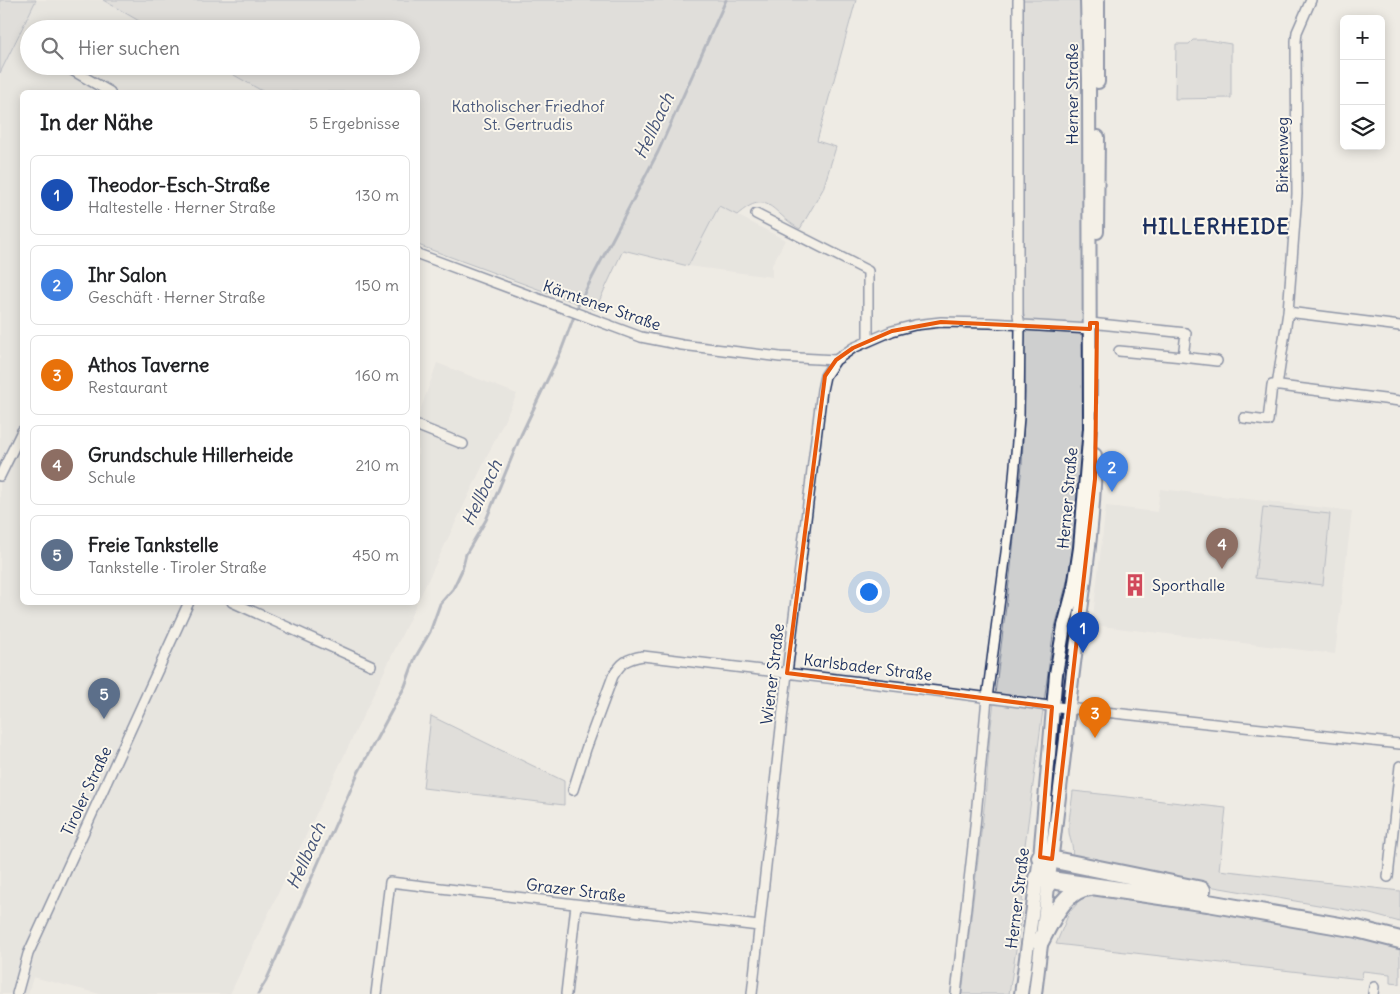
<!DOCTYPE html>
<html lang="de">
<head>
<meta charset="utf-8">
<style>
  :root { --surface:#fff; --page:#f2f2f2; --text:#202124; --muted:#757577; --line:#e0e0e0; --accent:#d1495b }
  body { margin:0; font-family:Delius,sans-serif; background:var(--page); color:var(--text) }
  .controls { position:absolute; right:15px; top:15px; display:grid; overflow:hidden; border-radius:8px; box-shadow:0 2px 12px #0003 }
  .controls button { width:45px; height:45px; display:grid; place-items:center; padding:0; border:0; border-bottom:1px solid var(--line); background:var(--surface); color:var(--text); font:25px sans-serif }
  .you { position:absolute; left:868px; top:591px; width:18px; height:18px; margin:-12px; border:4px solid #fff; border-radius:50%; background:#1a73e8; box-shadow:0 0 0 8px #1a73e833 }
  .badge { display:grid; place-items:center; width:32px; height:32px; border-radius:50%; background:var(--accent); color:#fff; font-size:16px; font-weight:700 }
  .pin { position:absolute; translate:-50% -41px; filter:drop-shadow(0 1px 2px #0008) }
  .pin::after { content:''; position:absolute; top:26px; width:18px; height:15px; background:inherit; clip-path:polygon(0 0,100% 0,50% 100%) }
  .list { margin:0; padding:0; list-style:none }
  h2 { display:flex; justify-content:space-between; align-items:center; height:65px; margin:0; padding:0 20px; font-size:21px }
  h2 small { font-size:16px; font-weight:400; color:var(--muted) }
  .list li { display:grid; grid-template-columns:32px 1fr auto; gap:15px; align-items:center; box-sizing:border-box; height:80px; margin:0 10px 10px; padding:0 10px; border:1px solid var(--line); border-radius:8px }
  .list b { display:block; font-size:19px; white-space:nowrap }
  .list p { margin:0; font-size:16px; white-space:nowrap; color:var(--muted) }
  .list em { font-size:16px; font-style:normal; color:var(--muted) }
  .icon { flex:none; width:28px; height:28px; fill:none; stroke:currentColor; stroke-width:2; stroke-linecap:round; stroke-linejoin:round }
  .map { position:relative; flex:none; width:1400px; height:994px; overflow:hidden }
  .search { position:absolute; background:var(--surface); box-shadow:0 2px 12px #0003; left:20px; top:20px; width:400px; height:55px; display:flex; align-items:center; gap:12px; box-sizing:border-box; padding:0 18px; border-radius:28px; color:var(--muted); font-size:19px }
  .panel { position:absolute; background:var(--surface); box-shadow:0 2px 12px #0003; left:20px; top:90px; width:400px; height:515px; border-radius:8px }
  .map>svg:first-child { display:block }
</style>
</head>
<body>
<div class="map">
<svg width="1400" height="994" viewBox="0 0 1400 994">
  <rect width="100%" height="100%" fill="#eeebe4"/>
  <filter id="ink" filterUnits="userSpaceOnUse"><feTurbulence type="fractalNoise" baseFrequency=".02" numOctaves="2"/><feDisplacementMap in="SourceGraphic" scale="10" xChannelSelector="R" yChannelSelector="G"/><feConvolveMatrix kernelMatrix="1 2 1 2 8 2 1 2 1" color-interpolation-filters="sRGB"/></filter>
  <g filter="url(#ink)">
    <path fill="#deddda" d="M36,0H103L153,29H29V66H218L264,92H22V602L417,603L230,994H100L33,977L28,994H0V73Z
      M719,206L785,240L772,265V277L688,266Z
      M437,363L517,394L418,601V417Z
      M1160,489L1352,511L1335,654L1092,625L1106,506L1157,512Z"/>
    <path fill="#cecfcf" stroke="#747f96" d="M0,0H36L0,73Z
      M103,0H856L817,141L836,147L823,189L800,229C772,214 769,187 737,215L719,206L688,266L623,250L595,310L418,245V92H264L218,66H411V29H153Z
      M1023,0H1082L1085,343L1082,460L1072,563L1053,635L1023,860L1022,911L1009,994H962L985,800L990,734L1011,567L1022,465L1025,393L1023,277Z
      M1193,40H1207L1231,44V98L1175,99L1176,44H1189Z
      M1263,507L1330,514L1323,585L1255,578Z
      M431,716L564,781V805L423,788Z
      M1073,791L1226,808L1219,870L1400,891V922L1370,914L1174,880L1072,856C1074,844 1070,842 1069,832C1068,819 1072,804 1073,791Z
      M1093,890L1400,944V984L1390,983V974L1363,971L1361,979L1056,944L1069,913L1077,904L1072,898Z"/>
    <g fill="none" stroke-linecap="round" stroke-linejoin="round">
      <path stroke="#6d7892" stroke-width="3" d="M258,994L266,981L358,773L405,686L415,658L430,632L440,604L453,589L462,570L466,554L486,520L521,435L561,351L579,303L658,152L726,0"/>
      <defs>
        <path id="street" d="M65,66L110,92
          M756,214L868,271V341
          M418,254L641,337L682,345L780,357L836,360L853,348L892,331L915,325L941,322L990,323L1090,329
          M1288,312L1400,326
          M1090,323L1186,333L1183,357L1217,361
          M1119,351L1183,357
          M1277,386L1288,312L1297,194L1296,41L1297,32L1311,0
          M1244,418L1268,421L1272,385L1400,401
          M418,426L463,444
          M0,476L22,431
          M232,602L371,665
          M573,790L586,749L613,676C622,662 626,659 643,656L945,692L1049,706L1400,744
          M1388,877L1400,766
          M17,994L28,954L189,602
          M376,994L390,882L759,926
          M566,994L576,905
          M752,994L787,673L822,390L825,376L836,360
          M956,994L974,837L987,698L1011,514L1019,417L1020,325L1018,315V0
          M1373,994L1374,987"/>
        <path id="secondary" d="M1098,82V0
          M1097,232L1098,137
          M1021,994L1040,857L1056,674L1064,626L1074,588L1080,548L1090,428L1089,79L1087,0
          M1035,994L1066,739C1073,644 1094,550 1095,455"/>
        <path id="highway" d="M1040,857L1202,890
          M1037,878L1208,903L1357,929L1400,940
          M1040,942C1051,922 1064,888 1091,887"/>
      </defs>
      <use href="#street" stroke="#1b2f5e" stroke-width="12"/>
      <use href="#secondary" stroke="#1b2f5e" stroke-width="16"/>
      <use href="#highway" stroke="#1b2f5e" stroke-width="20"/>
      <use href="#street" stroke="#fbf7ec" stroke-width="9"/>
      <use href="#secondary" stroke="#fbf7ec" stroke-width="12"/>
      <use href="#highway" stroke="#fbf7ec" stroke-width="16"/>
    </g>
  </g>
  <path d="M0 0H1400V994H0ZM941,322L1090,329V323H1097L1095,479L1052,859L1040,857L1052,707L787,673L825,376L836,360L853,348L892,331Z" fill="#eeebe4" fill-opacity=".55" fill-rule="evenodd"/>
  <path fill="none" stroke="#e8590c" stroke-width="4" stroke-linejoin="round" d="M941,322L1090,329V323H1097L1095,479L1052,859L1040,857L1052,707L787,673L825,376L836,360L853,348L892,331Z"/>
  <defs>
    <symbol id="building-bare" viewBox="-9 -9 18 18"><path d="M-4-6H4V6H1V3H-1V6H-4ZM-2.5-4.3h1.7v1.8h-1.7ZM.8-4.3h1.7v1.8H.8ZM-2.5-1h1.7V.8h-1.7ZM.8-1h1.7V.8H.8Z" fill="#d1495b" stroke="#fbf7ec" stroke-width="2.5" paint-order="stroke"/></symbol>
  </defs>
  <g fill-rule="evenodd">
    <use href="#building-bare" x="1119" y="569" width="32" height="32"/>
  </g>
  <g text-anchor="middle" stroke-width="4" stroke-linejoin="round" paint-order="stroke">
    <g font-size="16" fill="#1b2f5e" stroke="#fbf7ec">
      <text transform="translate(1072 94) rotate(-90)" y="6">Herner Straße</text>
      <text transform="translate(1282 155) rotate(-90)" y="6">Birkenweg</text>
      <text transform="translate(602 305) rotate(19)" y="6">Kärntener Straße</text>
      <text transform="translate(1067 498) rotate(-85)" y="6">Herner Straße</text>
      <text transform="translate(868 667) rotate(7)" y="6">Karlsbader Straße</text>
      <text transform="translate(772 674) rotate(-83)" y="6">Wiener Straße</text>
      <text transform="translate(86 791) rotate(-65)" y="6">Tiroler Straße</text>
      <text transform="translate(576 890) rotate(7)" y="6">Grazer Straße</text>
      <text transform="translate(1017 898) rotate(-83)" y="6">Herner Straße</text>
    </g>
    <g font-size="16" fill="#48577a" stroke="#fbf7ec">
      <text x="528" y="112">Katholischer Friedhof<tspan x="528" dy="18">St. Gertrudis</tspan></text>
    </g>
    <g font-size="16" fill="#1b2f5e" stroke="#fbf7ec" text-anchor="start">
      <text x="1152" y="591">Sporthalle</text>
    </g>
    <g font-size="18" font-style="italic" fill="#445378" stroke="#fbf7ec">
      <text transform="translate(654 126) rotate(-65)" y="6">Hellbach</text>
      <text transform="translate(482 493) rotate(-65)" y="6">Hellbach</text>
      <text transform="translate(306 856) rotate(-66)" y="6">Hellbach</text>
    </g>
    <g font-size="21" font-weight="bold" letter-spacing="1" fill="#1b2f5e" stroke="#fbf7ec">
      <text x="1216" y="234">HILLERHEIDE</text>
    </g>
  </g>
</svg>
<div class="controls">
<button>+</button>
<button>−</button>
<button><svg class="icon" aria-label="layers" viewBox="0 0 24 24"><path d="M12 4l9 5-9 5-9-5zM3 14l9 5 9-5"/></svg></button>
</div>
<div class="you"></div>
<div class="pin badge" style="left:1083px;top:653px;background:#1a4fb4">1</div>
<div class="pin badge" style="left:1112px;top:492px;background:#3f7fe0">2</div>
<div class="pin badge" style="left:1095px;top:738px;background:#e8710a">3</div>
<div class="pin badge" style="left:1222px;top:569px;background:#8d6e63">4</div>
<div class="pin badge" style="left:104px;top:719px;background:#5c6f8a">5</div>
<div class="search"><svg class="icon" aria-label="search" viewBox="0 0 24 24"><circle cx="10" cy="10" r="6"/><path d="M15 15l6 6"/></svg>Hier suchen</div>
<section class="panel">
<h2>In der Nähe<small>5 Ergebnisse</small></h2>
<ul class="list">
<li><span class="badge" style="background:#1a4fb4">1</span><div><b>Theodor-Esch-Straße</b><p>Haltestelle · Herner Straße</p></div><em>130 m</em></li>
<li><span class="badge" style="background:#3f7fe0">2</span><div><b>Ihr Salon</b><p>Geschäft · Herner Straße</p></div><em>150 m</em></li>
<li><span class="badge" style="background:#e8710a">3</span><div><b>Athos Taverne</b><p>Restaurant</p></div><em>160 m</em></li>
<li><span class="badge" style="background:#8d6e63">4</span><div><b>Grundschule Hillerheide</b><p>Schule</p></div><em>210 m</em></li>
<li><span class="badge" style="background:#5c6f8a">5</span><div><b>Freie Tankstelle</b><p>Tankstelle · Tiroler Straße</p></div><em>450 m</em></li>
</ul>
</section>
</div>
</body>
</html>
